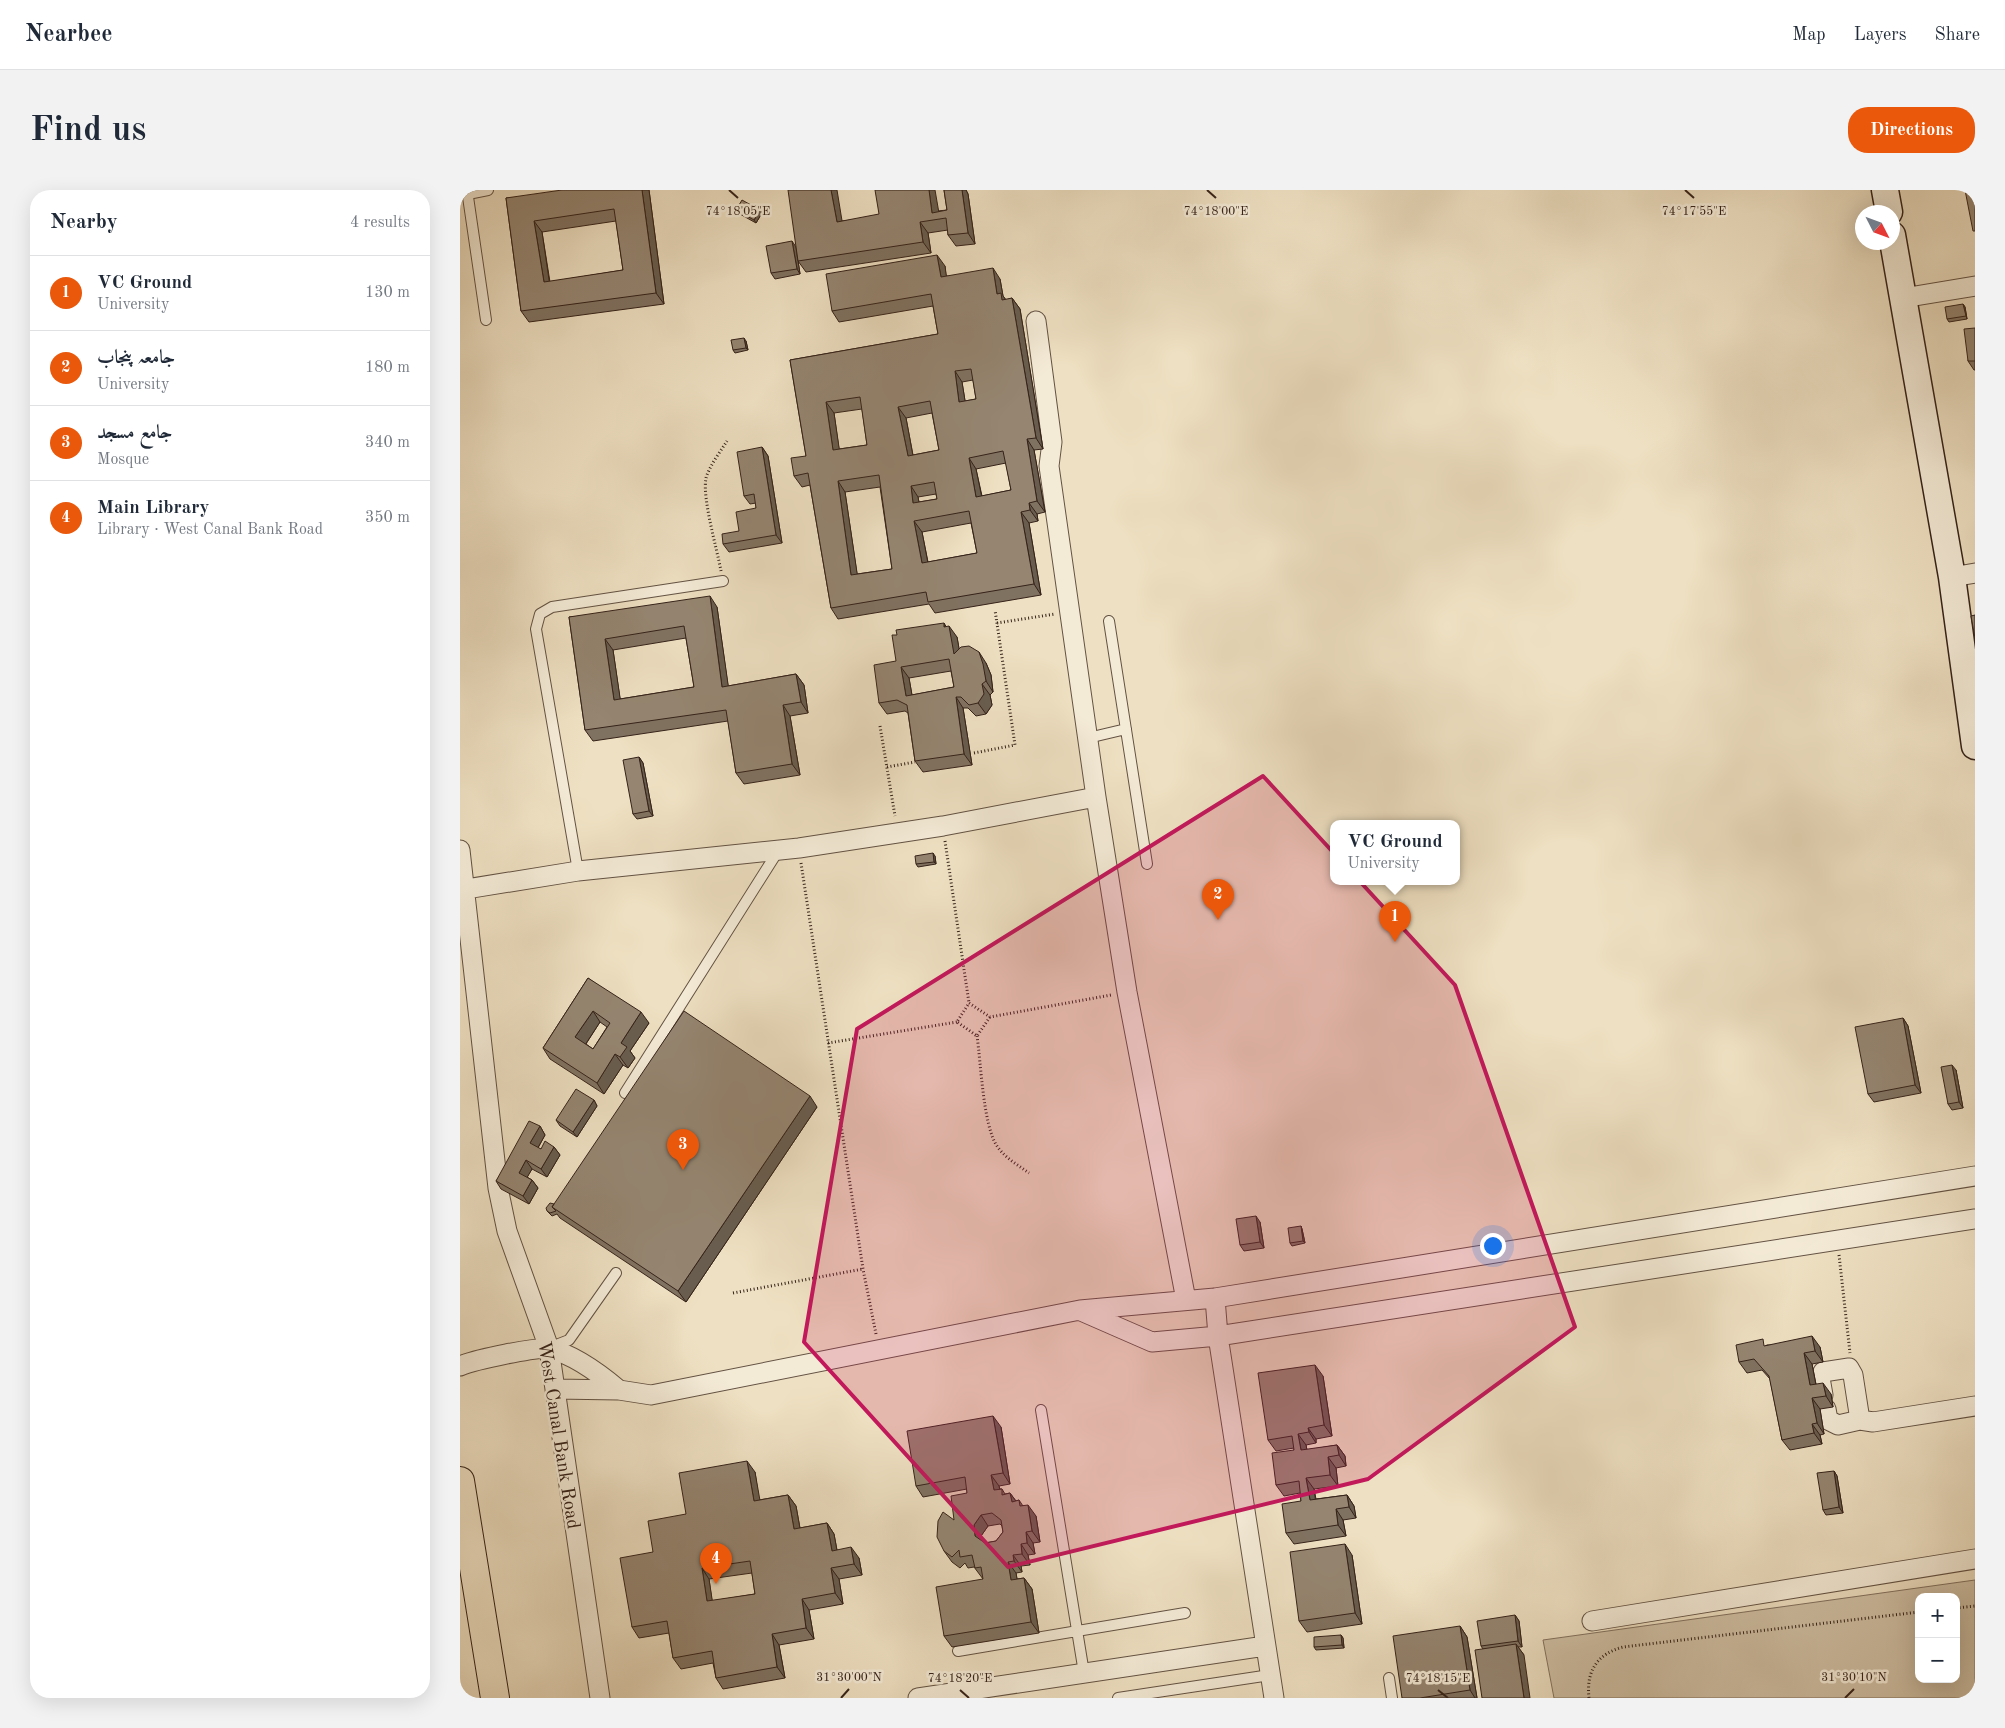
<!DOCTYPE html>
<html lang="en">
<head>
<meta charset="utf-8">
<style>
  :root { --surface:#fff; --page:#f2f2f3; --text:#1f2937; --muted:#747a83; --line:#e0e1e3; --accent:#ea580c }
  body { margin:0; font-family:"Old Standard TT",Amiri,serif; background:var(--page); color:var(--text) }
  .controls { position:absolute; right:15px; bottom:15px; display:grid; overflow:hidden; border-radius:10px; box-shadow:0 5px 20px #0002 }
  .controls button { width:45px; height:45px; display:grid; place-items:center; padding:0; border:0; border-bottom:1px solid var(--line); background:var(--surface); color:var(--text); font:25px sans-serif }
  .compass { position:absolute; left:1395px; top:15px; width:45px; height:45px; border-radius:50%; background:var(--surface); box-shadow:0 5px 20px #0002; rotate:132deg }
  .you { position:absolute; left:1032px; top:1055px; width:18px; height:18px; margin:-12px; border:4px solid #fff; border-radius:50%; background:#1a73e8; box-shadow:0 0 0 8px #1a73e833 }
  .badge { display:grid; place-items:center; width:32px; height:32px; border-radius:50%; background:var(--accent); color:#fff; font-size:16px; font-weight:700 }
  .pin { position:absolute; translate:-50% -41px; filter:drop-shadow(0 1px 2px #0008) }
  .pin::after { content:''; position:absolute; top:26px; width:18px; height:15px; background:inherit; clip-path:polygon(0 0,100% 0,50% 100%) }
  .popup { position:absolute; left:870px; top:630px; width:130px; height:65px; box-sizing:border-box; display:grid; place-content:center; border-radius:10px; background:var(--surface); filter:drop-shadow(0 1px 4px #0005); font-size:16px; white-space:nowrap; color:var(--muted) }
  .popup b { font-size:19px; color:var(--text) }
  .popup::after { content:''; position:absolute; left:50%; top:100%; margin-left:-10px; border:10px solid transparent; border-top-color:var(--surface) }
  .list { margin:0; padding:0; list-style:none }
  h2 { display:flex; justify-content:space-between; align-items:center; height:65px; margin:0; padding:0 20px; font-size:21px }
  h2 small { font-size:16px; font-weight:400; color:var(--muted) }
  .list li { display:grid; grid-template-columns:32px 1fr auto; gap:15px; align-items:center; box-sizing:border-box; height:75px; padding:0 20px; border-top:1px solid var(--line) }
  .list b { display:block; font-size:19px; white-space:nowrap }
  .list p { margin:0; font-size:16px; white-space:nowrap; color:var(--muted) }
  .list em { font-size:16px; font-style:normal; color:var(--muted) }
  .map { position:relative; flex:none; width:1515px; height:1508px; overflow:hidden; border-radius:20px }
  header { display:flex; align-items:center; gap:30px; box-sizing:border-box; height:70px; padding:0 25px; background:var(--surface); border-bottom:1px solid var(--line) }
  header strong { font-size:24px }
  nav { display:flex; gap:28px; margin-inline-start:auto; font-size:18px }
  .intro { display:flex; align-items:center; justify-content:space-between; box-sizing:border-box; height:120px; padding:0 30px }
  h1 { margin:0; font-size:35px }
  .button { padding:12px 22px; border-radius:20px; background:var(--accent); color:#fff; font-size:18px; font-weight:700 }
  main { display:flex; gap:30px; padding:0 30px }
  aside { flex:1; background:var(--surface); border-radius:20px; box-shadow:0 5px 20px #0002 }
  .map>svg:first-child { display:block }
</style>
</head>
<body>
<header>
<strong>Nearbee</strong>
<nav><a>Map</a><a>Layers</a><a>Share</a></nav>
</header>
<div class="intro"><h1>Find us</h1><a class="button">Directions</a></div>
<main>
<aside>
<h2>Nearby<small>4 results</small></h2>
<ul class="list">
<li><span class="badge">1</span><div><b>VC Ground</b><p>University</p></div><em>130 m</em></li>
<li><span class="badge">2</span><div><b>جامعہ پنجاب</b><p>University</p></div><em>180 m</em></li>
<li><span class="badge">3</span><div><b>جامع مسجد</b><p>Mosque</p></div><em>340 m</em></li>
<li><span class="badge">4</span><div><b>Main Library</b><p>Library · West Canal Bank Road</p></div><em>350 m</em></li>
</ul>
</aside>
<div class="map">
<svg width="1515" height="1508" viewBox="0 0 1515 1508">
  <rect width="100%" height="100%" fill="#eee0c2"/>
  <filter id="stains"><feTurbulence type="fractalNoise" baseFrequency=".004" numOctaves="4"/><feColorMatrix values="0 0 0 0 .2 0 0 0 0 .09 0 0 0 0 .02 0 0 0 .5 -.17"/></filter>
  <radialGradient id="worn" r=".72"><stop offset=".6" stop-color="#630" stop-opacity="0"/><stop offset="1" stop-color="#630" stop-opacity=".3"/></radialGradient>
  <path fill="#cfc0a5" stroke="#82715f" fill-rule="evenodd" d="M1515,1390V1508H1094L1083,1450ZM1459,1407H1496V1489H1459Z"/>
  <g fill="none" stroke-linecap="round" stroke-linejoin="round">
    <defs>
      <path id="lane" d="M7,0L26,130
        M8,4L28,0
        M649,431L687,674
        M628,548L666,539
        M118,681L76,439L80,424L92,417L263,391
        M165,903L318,661
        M91,1157L109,1150L156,1083
        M581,1220L624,1483
        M498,1461L725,1423
        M929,1488L932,1508
        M658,1508L810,1485"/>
      <path id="street" d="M1443,108L1515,96
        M576,131L592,252L589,276L636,607L667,802L726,1110
        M1492,387L1515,383
        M0,660L38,998L47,1041L89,1158L140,1508
        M0,700L118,681L339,658L483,636L636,607
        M755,1108L758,1146L814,1508
        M621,1121L692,1152L758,1146L1515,1029
        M0,1176C14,1170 78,1156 90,1159C115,1165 140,1184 159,1200
        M95,1199L159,1200L191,1205L620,1120L755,1108L1515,986
        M1363,1205L1360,1188L1363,1182L1389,1178L1393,1185L1400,1230
        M1366,1219L1368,1230L1378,1235L1400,1230L1413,1232L1515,1216
        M1132,1431L1515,1369
        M458,1508L805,1456"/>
      <path id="secondary" d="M1425,0L1429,22
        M1432,45L1492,387L1515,556"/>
      <path id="highway" d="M0,1291L35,1508"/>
    </defs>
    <use href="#lane" stroke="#635243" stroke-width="12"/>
    <use href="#street" stroke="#635243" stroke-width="21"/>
    <use href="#secondary" stroke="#352219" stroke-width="29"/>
    <use href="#highway" stroke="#352219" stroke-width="30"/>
    <path stroke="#352219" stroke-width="3" stroke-dasharray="1 2.5" stroke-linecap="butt" d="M261,381C257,359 242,308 246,288C250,275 260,262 267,251
      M537,433L595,424
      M420,536L435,626
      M514,563L555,555L535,420
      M427,577L455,572
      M485,651L509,813
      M341,673L403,1079L416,1144
      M530,827L517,846L497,832L509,813L530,827L651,805
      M517,846C521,873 523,935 537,956C545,968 558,975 569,983
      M368,853L497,832
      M1379,1065L1390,1163
      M273,1103L403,1079
      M1496,1418L1515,1416
      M1129,1508C1126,1481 1137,1464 1163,1457L1459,1422"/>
    <use href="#lane" stroke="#f4ebd7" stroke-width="10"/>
    <use href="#street" stroke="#f4ebd7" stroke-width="19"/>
    <use href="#secondary" stroke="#f4ebd7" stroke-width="26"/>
    <use href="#highway" stroke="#eee0c2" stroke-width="28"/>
  </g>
  <path fill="#807261" stroke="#352219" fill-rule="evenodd" d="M189,0L204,114L69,132L61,121L46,8ZM156,31L163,80L90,92L82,42Z
    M484,0H506L508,4L515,54L496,56L488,45V40L468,43L471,63L346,82L338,71L382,31L487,20Z
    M276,20H300L302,23L296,33L278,23Z
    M336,57L340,84L315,89L311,83Z
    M485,76L486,86L540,89L543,106L546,110L552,108L560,119L583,259L574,260L585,322L577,324L578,331L569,333L581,405L475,423L469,414L378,429L371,418L350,295L342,297L334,286L346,266L330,170L478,144L473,116L379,132L372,121ZM513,190L516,209L505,211L502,192ZM402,219L407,255L379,259L374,223ZM472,223L479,260L453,265L446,228ZM546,273L551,300L522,306L516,279ZM420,297L432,379L397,384L385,302ZM476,304L477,309L459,312L458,307ZM511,333L517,363L468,372L462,342Z
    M1503,114L1505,117L1507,129L1489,132L1487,129Z
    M1515,138V180H1514L1508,171Z
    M286,151L288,160L275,163L273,160Z
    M302,257L308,266L322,353L269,362L263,354L279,341L296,318V313L290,314L284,306Z
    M257,417L268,496L336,484L344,495L348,523L330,526L340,585L284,594L276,583L268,531L133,551L125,540L109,427ZM226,448L234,497L160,509L153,460Z
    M486,437L497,447L499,459L526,473L531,485L533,502L530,505L532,515L526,524L516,526L508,518H503L512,575L463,582L455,571L448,523L445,521L427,524L419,513L436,471ZM491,481L494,497L452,505L449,488Z
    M179,567L183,573L193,626L177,629L173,624Z
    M475,666L476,674L458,677L456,674Z
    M128,788L189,833L170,861L175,868L168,878L163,875L144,904L90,869L83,858ZM140,832L147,837L133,859L126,854Z
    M1443,828L1448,836L1461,903L1414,912L1408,904Z
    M1496,880L1503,918L1492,920L1488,914Z
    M134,910L137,916L117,947L100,936L96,930Z
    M357,917L226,1112L100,1028L97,1024L92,1026L87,1021L94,1014Z
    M80,936L85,945L78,958L81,959L94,957L100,965L87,987L72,979L67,987L72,990L78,998L69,1014L41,999L36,991Z
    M800,1032L804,1058L784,1061L780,1055Z
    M841,1036L842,1039L845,1053L832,1056L830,1053Z
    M1307,1155L1360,1157L1363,1172L1352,1174L1356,1194L1371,1204L1373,1217L1360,1219L1364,1244L1360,1245L1362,1254L1330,1260L1322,1250L1310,1189L1302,1180L1287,1183L1279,1172Z
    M863,1186L872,1246L856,1249V1253L846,1255L847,1260L877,1255L885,1266L886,1276L876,1278L878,1296L854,1299L856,1309L887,1305L894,1316L896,1328L883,1330L886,1346L834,1354L826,1343L841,1311L840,1303L824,1306L816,1295L834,1260V1258L816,1261L808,1250Z
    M541,1237L550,1294L539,1296L540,1299H542L545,1304L550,1303L556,1311L559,1310L563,1316L576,1326L580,1352L573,1353L575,1364L568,1365L570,1375L561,1376L562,1382L556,1383L557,1389L564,1388L572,1399L579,1443L492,1457L484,1446L523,1389L514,1377L508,1378L505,1373L500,1378L492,1372L484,1361L494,1330L507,1303V1299L463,1307L456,1296ZM540,1334L542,1336L543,1342L536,1351L525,1353L522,1351L521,1346L528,1336Z
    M1374,1281L1377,1286L1383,1323L1366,1325L1363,1320Z
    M295,1282L299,1310L328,1305L336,1316L340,1338L367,1333L374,1344L377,1360L399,1368L402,1385L379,1389L383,1414L349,1420L354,1449L319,1455L325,1488L263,1499L256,1488L253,1473L221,1479L213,1468L209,1443L179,1448L172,1437L193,1362L226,1324ZM292,1383L295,1404L252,1411L249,1389Z
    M892,1365L902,1434L847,1442L839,1431Z
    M1055,1425L1059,1431L1062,1457H1058L1064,1465L1023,1459L1021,1456Z
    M1000,1436L1007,1447L1017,1508H942Z
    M881,1445L883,1448L884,1458L856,1460L854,1457Z"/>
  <path fill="#685d4f" stroke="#352219" d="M182,0H189L204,114L196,103Z
    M371,0H377L384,43L377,32Z
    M469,0H475L480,29L472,23Z
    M502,0H506L508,4L515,54L508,43Z
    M300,20L302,23L296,33L294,30Z
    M74,31L82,42L91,103L84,92Z
    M460,32L468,43L471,63L463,52Z
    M332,51L336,57L340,84L337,79Z
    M477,65L485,76L488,98L481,87Z
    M533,78L540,89L543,106L549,114L544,113L537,104Z
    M552,108L560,119L583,259L576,248Z
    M1503,114L1505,117L1507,129L1506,126Z
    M284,148L286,151L288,160L286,158Z
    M495,181L502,192L507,223L499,212Z
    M366,212L374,223L381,271L373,260Z
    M438,217L446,228L455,277L448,266Z
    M567,249L574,260L585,322L577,311Z
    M302,257L308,266L322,353L316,345Z
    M509,268L516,279L524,318L516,307Z
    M378,291L385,302L399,396L391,385Z
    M451,296L458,307L461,324L453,313Z
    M569,313L577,324L578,331L570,320Z
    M561,322L569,333L581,405L574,394Z
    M454,331L462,342L470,384L462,373Z
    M250,406L257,417L270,508L262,497Z
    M484,433L490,443L489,436L497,447L502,475L494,464L484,437Z
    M145,449L153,460L162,521L154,510Z
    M519,462L526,473L531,485L533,502L526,491Z
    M441,477L449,488L454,517L446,506Z
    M336,484L344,495L348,523L341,512Z
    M522,494L530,505L532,515L526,524L518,513Z
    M496,507L503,518L512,575L504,564Z
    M323,515L330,526L340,585L332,574Z
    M179,567L183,573L193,626L189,621Z
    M473,663L475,666L476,674L474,672Z
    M133,821L140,832L123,858L115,847Z
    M181,822L189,833L170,861L175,868L168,878L160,867L161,853Z
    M1443,828L1448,836L1461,903L1455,895Z
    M155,864L163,875L144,904L137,893Z
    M1492,875L1496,880L1503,918L1499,912Z
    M350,906L357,917L226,1112L218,1101Z
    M134,910L137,916L117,947L113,942Z
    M80,936L85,945L76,961L70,953Z
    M94,957L100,965L87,987L81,979Z
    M66,970L72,979L65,991L59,983Z
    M72,990L78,998L69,1014L63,1006Z
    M796,1026L800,1032L804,1058L800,1052Z
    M841,1036L842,1039L845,1053L843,1051Z
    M1352,1146L1360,1157L1363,1172L1355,1161Z
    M1344,1163L1352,1174L1358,1206L1350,1195Z
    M855,1175L863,1186L872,1246L864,1235Z
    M1363,1193L1371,1204L1373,1217L1366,1206Z
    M1352,1208L1360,1219L1364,1244L1357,1233Z
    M533,1226L541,1237L550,1294L543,1283Z
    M1352,1234L1360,1245L1362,1254L1354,1243Z
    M848,1238L856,1249V1253L849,1242Z
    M838,1244L846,1255L849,1271L841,1260Z
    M877,1255L885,1266L886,1276L879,1265Z
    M868,1267L876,1278L878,1296L870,1285Z
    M287,1271L295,1282L302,1322L294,1311Z
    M1374,1281L1377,1286L1383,1323L1379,1317Z
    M531,1285L539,1296L542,1311L534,1300Z
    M846,1288L854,1299L857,1321L850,1310Z
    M550,1303L558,1314L552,1312Z
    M328,1305L336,1316L342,1350L334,1339Z
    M887,1305L894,1316L896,1328L889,1317Z
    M568,1315L576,1326L580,1352L572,1341Z
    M876,1319L883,1330L886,1346L878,1335Z
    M521,1325L528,1336L521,1346L523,1357L515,1346L514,1335Z
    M367,1333L374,1344L379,1372L372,1361Z
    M566,1342L573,1353L575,1364L567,1353Z
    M561,1354L568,1365L570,1375L562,1364Z
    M885,1354L892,1365L902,1434L895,1423Z
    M391,1357L399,1368L402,1385L394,1374Z
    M553,1365L561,1376L562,1382L554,1371Z
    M548,1372L556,1383L559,1401L551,1390Z
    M242,1378L249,1389L254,1422L247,1411Z
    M371,1378L379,1389L383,1414L375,1403Z
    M564,1388L572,1399L579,1443L571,1432Z
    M342,1409L349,1420L354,1449L346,1438Z
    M1055,1425L1059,1431L1062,1457L1058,1451Z
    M1000,1436L1007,1447L1017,1508H1015L1010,1500Z
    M312,1444L319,1455L325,1488L317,1477Z
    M881,1445L883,1448L884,1458L882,1455Z
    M1056,1454L1064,1465L1070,1508H1064Z"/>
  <path fill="#958571" stroke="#352219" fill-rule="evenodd" d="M102,0H182L196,103L61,121L46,8ZM154,19L163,80L84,92L74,31Z
    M328,0H371L377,32L419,24L415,0H469L472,23L487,20L484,0H502L508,43L488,45L486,28L460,32L463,52L338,71Z
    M1505,0H1515V41H1513Z
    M282,10L300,20L294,30L276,20Z
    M332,51L337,79L311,83L306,56Z
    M477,65L481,87L533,78L537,104L541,103L542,110L552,108L576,248L567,249L577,311L569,313L570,320L561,322L574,394L468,412L466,402L371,418L348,283L334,286L331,268L346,266L330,170L478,144L471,104L372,121L366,84ZM511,179L516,209L499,212L495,181ZM400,207L407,255L373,260L366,212ZM470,211L479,260L448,266L438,217ZM543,261L551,300L516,307L509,268ZM419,285L432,379L391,385L378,291ZM474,292L477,309L453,313L451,296ZM509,321L517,363L462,373L454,331Z
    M1503,114L1506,126L1487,129L1485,117Z
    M1515,138V171H1508L1504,139Z
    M284,148L286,158L273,160L271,150Z
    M302,257L316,345L263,354L262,344L279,341L276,322L296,318L294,304L284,306L277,262Z
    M250,406L262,497L336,484L341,512L323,515L332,574L276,583L266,520L125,540L109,427ZM224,436L234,497L154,510L145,449Z
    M1515,425V448L1511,426Z
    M484,433V437L489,436L494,464L501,457L509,456L519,462L523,474L526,491L522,494L524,504L518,513L509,515L501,507H496L504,564L455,571L447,515L437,510L419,513L414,475L436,471L432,445H437L436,440ZM489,469L494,497L446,506L441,477Z
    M179,567L189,621L173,624L163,570Z
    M473,663L474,672L456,674L455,666Z
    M128,788L181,822L161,853L167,857L160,867L155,864L137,893L83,858ZM133,821L150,833L133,859L115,847Z
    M224,821L350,906L218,1101L92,1017Z
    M1443,828L1455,895L1408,904L1395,837Z
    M1492,875L1499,912L1488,914L1481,877Z
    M116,899L134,910L113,942L96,930Z
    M69,931L80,936L70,953L81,959L85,951L94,957L81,979L66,970L59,983L72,990L63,1006L36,991Z
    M90,1013L94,1014L92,1017L96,1021L90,1023L87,1021L86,1018Z
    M796,1026L800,1052L780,1055L776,1029Z
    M841,1036L843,1051L830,1053L828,1038Z
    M1352,1146L1355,1161L1344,1163L1350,1195L1363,1193L1366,1206L1352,1208L1357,1233L1352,1234L1354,1243L1322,1250L1309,1186L1294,1169L1279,1172L1276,1155L1303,1149L1304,1156Z
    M855,1175L864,1235L848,1238L849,1242L838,1244L841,1260L877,1255L879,1265L868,1267L870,1285L846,1288L850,1310L887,1305L889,1317L876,1319L878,1335L826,1343L822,1314L841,1311L839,1291L816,1295L812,1263L834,1260L832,1246L808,1250L798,1183Z
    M533,1226L543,1283L531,1285L534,1300L542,1299V1305L550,1303L552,1312L559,1310L560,1316L568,1315L572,1341L566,1342L567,1353L561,1354L562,1364L553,1365L554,1371L548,1372L551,1390L564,1388L571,1432L484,1446L476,1397L523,1389L521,1377L515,1378L512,1365L500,1367L499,1360L492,1367L484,1361L477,1347L478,1331L483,1322L494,1330L491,1306L507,1303L505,1287L456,1296L447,1241ZM532,1323L541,1330L543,1342L536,1351L525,1353L515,1346L514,1335L521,1325Z
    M287,1271L294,1311L328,1305L334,1339L367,1333L372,1361L391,1357L394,1374L371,1378L375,1403L342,1409L346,1438L312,1444L317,1477L256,1488L252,1461L213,1468L207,1431L172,1437L160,1368L193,1362L188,1331L226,1324L219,1283ZM290,1371L295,1404L247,1411L242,1378Z
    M1374,1281L1379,1317L1363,1320L1357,1283Z
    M885,1354L895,1423L839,1431L830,1362Z
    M1055,1425L1058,1451L1021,1456L1017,1431Z
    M1000,1436L1010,1500L960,1508H942L933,1446Z
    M881,1445L882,1455L854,1457V1447Z
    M1056,1454L1064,1508H1022L1015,1460Z"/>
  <path fill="#c2185b" fill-opacity="0.2" stroke="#c2185b" stroke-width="4" stroke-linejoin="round" d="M803,586L995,795L1115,1137L908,1289L548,1377L344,1152L397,839Z"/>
  <path fill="none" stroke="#352219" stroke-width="2" d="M269,0L278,8M747,0L756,8M1225,0L1234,8M500,1500L509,1508M978,1500L988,1508M381,1508L389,1499M1385,1508L1394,1499"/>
  <g text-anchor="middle" stroke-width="5" stroke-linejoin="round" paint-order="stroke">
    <g font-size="19" fill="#352219" stroke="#f4ebd7">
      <text transform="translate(100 1245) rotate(81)" y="7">West Canal Bank Road</text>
    </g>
  </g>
  <g font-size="12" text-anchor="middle" fill="#352219" stroke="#f4ebd7" stroke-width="5" stroke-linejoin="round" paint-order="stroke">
    <text x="1234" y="25">74°17'55"E</text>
    <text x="278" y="25">74°18'05"E</text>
    <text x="756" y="25">74°18'00"E</text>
    <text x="389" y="1491">31°30'00"N</text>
    <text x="1394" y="1491">31°30'10"N</text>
    <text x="500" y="1492">74°18'20"E</text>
    <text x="978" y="1492">74°18'15"E</text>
  </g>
  <rect width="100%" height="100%" filter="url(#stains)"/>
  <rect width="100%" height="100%" fill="url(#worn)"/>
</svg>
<div class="controls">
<button>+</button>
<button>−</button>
</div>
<svg class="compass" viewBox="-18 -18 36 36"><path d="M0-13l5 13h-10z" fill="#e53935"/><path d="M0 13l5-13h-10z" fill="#747a83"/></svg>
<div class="you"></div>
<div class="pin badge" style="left:935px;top:752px">1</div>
<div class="popup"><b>VC Ground</b>University</div>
<div class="pin badge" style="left:758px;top:730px">2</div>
<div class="pin badge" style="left:223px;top:980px">3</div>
<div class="pin badge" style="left:256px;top:1394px">4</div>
</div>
</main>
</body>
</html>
